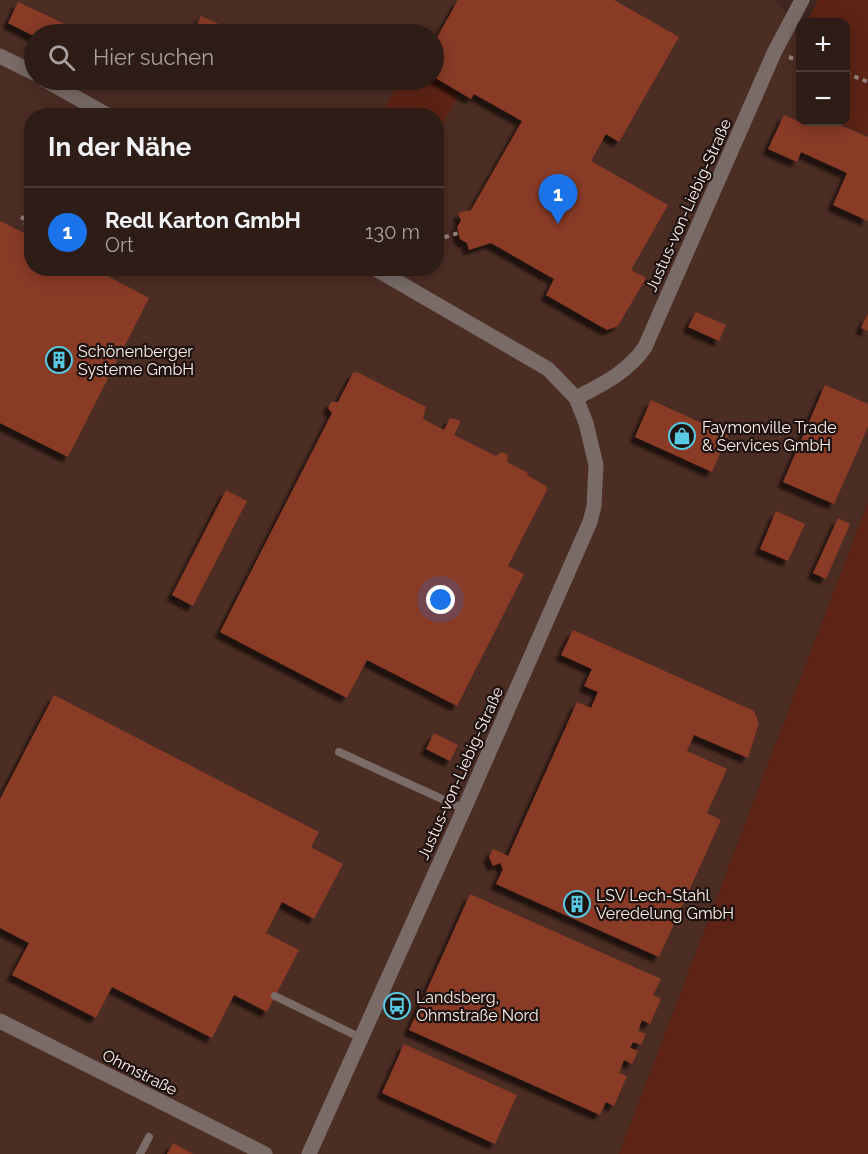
<!DOCTYPE html>
<html lang="de">
<head>
<meta charset="utf-8">
<style>
  :root { --surface:#2e1c17; --page:#362520; --text:#f1f3f6; --muted:#a7a1a1; --line:#493a36; --accent:#1a73e8 }
  body { margin:0; font-family:Raleway,sans-serif; background:var(--page); color:var(--text) }
  .controls { position:absolute; right:18px; top:18px; display:grid; overflow:hidden; border-radius:12px; box-shadow:0 3px 15px #0003 }
  .controls button { width:54px; height:54px; display:grid; place-items:center; padding:0; border:0; border-bottom:2px solid var(--line); background:var(--surface); color:var(--text); font:30px sans-serif }
  .you { position:absolute; left:441px; top:600px; width:21px; height:21px; margin:-15px; border:4px solid #fff; border-radius:50%; background:#1a73e8; box-shadow:0 0 0 9px #1a73e833 }
  .badge { display:grid; place-items:center; width:39px; height:39px; border-radius:50%; background:var(--accent); color:#fff; font-size:20px; font-weight:700 }
  .pin { position:absolute; translate:-50% -50px; filter:drop-shadow(0 2px 3px #0008) }
  .pin::after { content:''; position:absolute; top:32px; width:21px; height:18px; background:inherit; clip-path:polygon(0 0,100% 0,50% 100%) }
  .list { margin:0; padding:0; list-style:none }
  h2 { display:flex; justify-content:space-between; align-items:center; height:78px; margin:0; padding:0 24px; font-size:26px }
  h2 small { font-size:20px; font-weight:400; color:var(--muted) }
  .list li { display:grid; grid-template-columns:39px 1fr auto; gap:18px; align-items:center; box-sizing:border-box; height:90px; padding:0 24px; border-top:2px solid var(--line) }
  .list b { display:block; font-size:22px; white-space:nowrap }
  .list p { margin:0; font-size:20px; white-space:nowrap; color:var(--muted) }
  .list em { font-size:20px; font-style:normal; color:var(--muted) }
  .icon { flex:none; width:33px; height:33px; fill:none; stroke:currentColor; stroke-width:2; stroke-linecap:round; stroke-linejoin:round }
  .map { position:relative; flex:none; width:868px; height:1154px; overflow:hidden }
  .search { position:absolute; background:var(--surface); box-shadow:0 3px 15px #0003; left:24px; top:24px; width:420px; height:66px; display:flex; align-items:center; gap:15px; box-sizing:border-box; padding:0 21px; border-radius:33px; color:var(--muted); font-size:22px }
  .panel { position:absolute; background:var(--surface); box-shadow:0 3px 15px #0003; left:24px; top:108px; width:420px; height:168px; border-radius:24px }
  .map>svg:first-child { display:block }
</style>
</head>
<body>
<div class="map">
<svg width="868" height="1154" viewBox="0 0 868 1154">
  <defs>
    <filter id="shadow"><feDropShadow dx="-5.5" dy="5.5" stdDeviation="1.5" flood-color="#0009"/></filter>
  </defs>
  <rect width="100%" height="100%" fill="#3e251f"/>
  <path fill="#4c2d24" fill-rule="evenodd" d="M0,0H774L800,27V99L798,104L800,105V122H837L868,135V502L619,1154H0ZM34,34H434V80H34ZM32,116H436V268H32Z"/>
  <path fill="#5d2314" d="M818,0H868V135L837,122H846V22H807Z
    M434,77L460,92L437,134L436,116H380L401,80H434Z
    M868,502V1154H619Z"/>
  <path fill="#893a26" filter="url(#shadow)" d="M458,0H614L679,37L619,142L606,134L591,161L668,205L631,270L646,278L618,326L607,330L546,295L554,279L491,243L469,250L467,243L460,239L457,227L461,221L458,213L471,210L522,121L474,94L471,99L434,77V43Z
    M18,2L65,24L61,34L34,36L8,23Z
    M201,16L241,34H193Z
    M784,115L812,127L815,122H833L868,137V221L833,205L847,173L801,152L797,162L768,149Z
    M0,221L32,237V268H102L100,272L149,298L68,457L0,423Z
    M696,312L726,325L719,341L688,327Z
    M868,313V331L861,328Z
    M357,372L426,407L423,419L444,430L450,418L459,420L460,423L454,435L496,456L502,452L508,455L507,462L528,473L527,475L546,486L547,490L508,566L524,574L457,706L367,660L347,698L220,632L332,413L328,408L331,402H338L353,373Z
    M825,385L868,404V427L834,504L783,482Z
    M651,400L728,435L712,472L635,437Z
    M226,490L247,501L193,606L172,595Z
    M776,511L805,524L788,561L760,549Z
    M838,518L850,524L826,579L813,573Z
    M573,630L754,711L759,723L748,758L694,735L687,751L727,769L707,813L721,820L659,957L496,884L503,869L500,863L493,866L489,857L493,849L508,856L577,702L591,708L598,692L584,686L592,669L561,655Z
    M54,695L319,832L311,847L343,864L314,919L282,902L266,933L299,950L267,1012L234,995L212,1038L112,987L96,1018L12,975L29,943L0,928V799Z
    M434,733L458,745L450,761L426,749Z
    M470,894L661,979L653,995L661,999L650,1024L642,1020L638,1031L646,1034L641,1045L633,1042L630,1048L638,1051L632,1064L624,1060L619,1073L627,1076L614,1106L606,1102L600,1115L409,1030Z
    M404,1044L517,1095L495,1144L382,1093Z
    M173,1143L193,1154H167Z"/>
  <g fill="none" stroke-linecap="round" stroke-linejoin="round">
    <path stroke="#94807b" stroke-width="4" stroke-dasharray="4.5 4.5" stroke-linecap="butt" d="M789,57L800,61
      M846,73L868,82
      M32,200L21,221L32,226
      M436,240L458,233"/>
    <path stroke="#786b68" stroke-width="8" d="M339,752L464,809
      M275,996L361,1038
      M140,1154L149,1137"/>
    <path stroke="#786b68" stroke-width="15" d="M0,56L34,73
      M45,80L109,116
      M576,398C603,384 628,372 645,347L774,53L802,0
      M0,1021L265,1154
      M309,1154L464,809L590,522L594,506L596,465L586,423L576,398L548,369L374,268"/>
  </g>
  <defs>
    <symbol id="building-ring" viewBox="-11 -11 22 22"><circle r="9.5" fill="#1d120f" stroke="#58c9e3" stroke-width="1.5"/><path d="M-4-6H4V6H1V3H-1V6H-4ZM-2.5-4.3h1.7v1.8h-1.7ZM.8-4.3h1.7v1.8H.8ZM-2.5-1h1.7V.8h-1.7ZM.8-1h1.7V.8H.8Z" fill="#58c9e3"/></symbol>
    <symbol id="shop-ring" viewBox="-11 -11 22 22"><circle r="9.5" fill="#1d120f" stroke="#58c9e3" stroke-width="1.5"/><path d="M-5-2.5h2.3a2.7 3.5 0 0 1 5.4 0H5L5.5 6h-11ZM-1.5-2.5h3a1.5 2.3 0 0 0-3 0Z" fill="#58c9e3"/></symbol>
    <symbol id="bus-ring" viewBox="-11 -11 22 22"><circle r="9.5" fill="#1d120f" stroke="#58c9e3" stroke-width="1.5"/><path d="M-5-6H5V4H4V6H2V4H-2V6H-4V4H-5ZM-3.5-4V0h7V-4ZM-3.5 1.2v1.5H-2V1.2ZM2 1.2v1.5H3.5V1.2Z" fill="#58c9e3"/></symbol>
  </defs>
  <g fill-rule="evenodd">
    <use href="#building-ring" x="44" y="345" width="30" height="30"/>
    <use href="#shop-ring" x="667" y="421" width="30" height="30"/>
    <use href="#building-ring" x="562" y="889" width="30" height="30"/>
    <use href="#bus-ring" x="382" y="991" width="30" height="30"/>
  </g>
  <g text-anchor="middle" stroke-width="4.5" stroke-linejoin="round" paint-order="stroke">
    <g font-size="16" fill="#fdf0ec" stroke="#1d120f">
      <text transform="translate(688 205) rotate(-66)" y="6">Justus-von-Liebig-Straße</text>
      <text transform="translate(460 773) rotate(-66)" y="6">Justus-von-Liebig-Straße</text>
      <text transform="translate(140 1072) rotate(27)" y="6">Ohmstraße</text>
    </g>
    <g font-size="16" fill="#fdf0ec" stroke="#1d120f" text-anchor="start">
      <text x="78" y="357">Schönenberger<tspan x="78" dy="18">Systeme GmbH</tspan></text>
      <text x="702" y="433">Faymonville Trade<tspan x="702" dy="18">&amp; Services GmbH</tspan></text>
      <text x="596" y="901">LSV Lech-Stahl<tspan x="596" dy="18">Veredelung GmbH</tspan></text>
      <text x="416" y="1003">Landsberg,<tspan x="416" dy="18">Ohmstraße Nord</tspan></text>
    </g>
  </g>
</svg>
<div class="controls">
<button>+</button>
<button>−</button>
</div>
<div class="you"></div>
<div class="pin badge" style="left:558px;top:224px">1</div>
<div class="search"><svg class="icon" aria-label="search" viewBox="0 0 24 24"><circle cx="10" cy="10" r="6"/><path d="M15 15l6 6"/></svg>Hier suchen</div>
<section class="panel">
<h2>In der Nähe<small></small></h2>
<ul class="list">
<li><span class="badge">1</span><div><b>Redl Karton GmbH</b><p>Ort</p></div><em>130 m</em></li>
</ul>
</section>
</div>
</body>
</html>
